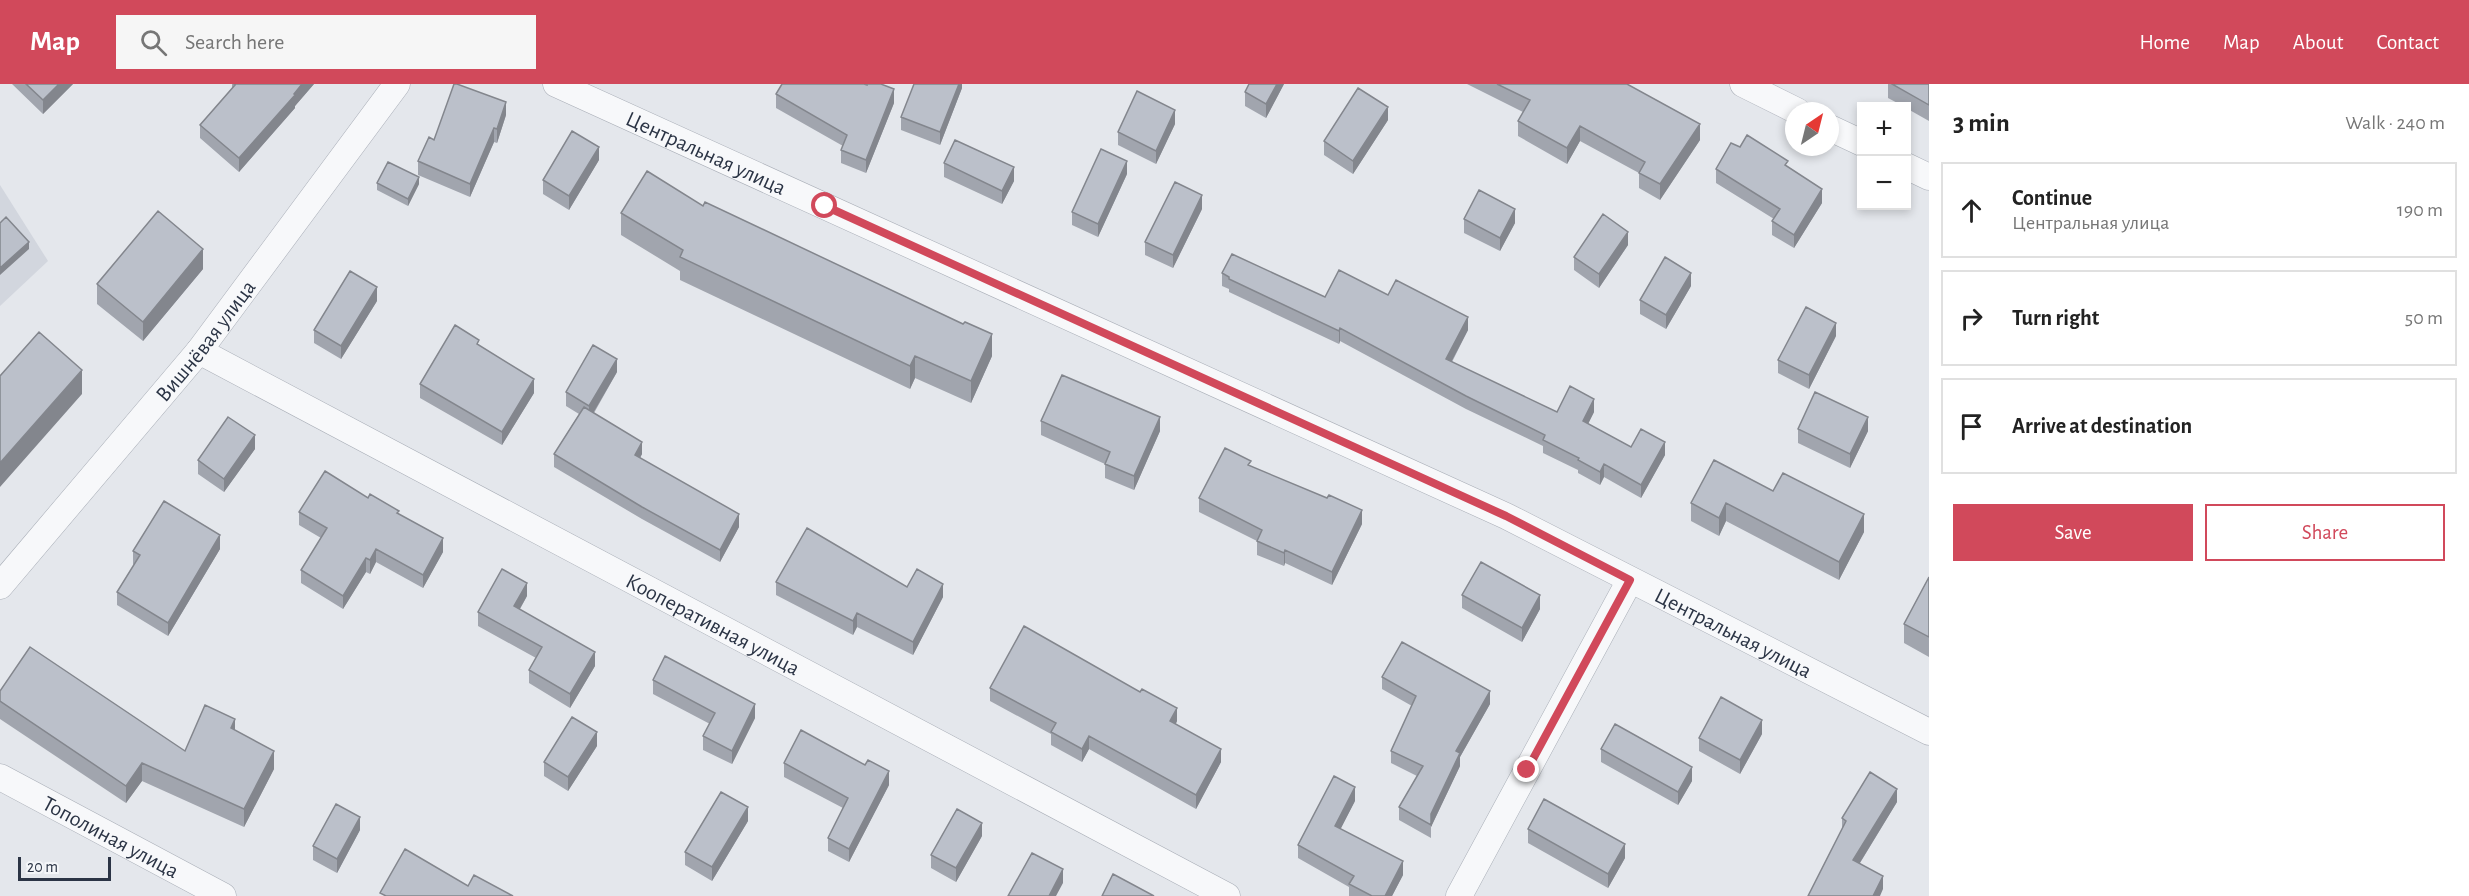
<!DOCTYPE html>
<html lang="en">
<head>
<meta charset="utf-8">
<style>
  :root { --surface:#fff; --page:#f6f6f6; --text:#222; --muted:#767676; --line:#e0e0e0; --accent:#d1495b }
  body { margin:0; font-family:"Alegreya Sans",sans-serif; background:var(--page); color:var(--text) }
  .controls { position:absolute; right:18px; top:18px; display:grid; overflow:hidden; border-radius:0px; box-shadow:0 3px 9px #0003 }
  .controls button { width:54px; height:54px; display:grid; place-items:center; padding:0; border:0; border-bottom:2px solid var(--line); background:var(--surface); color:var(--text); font:30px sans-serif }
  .compass { position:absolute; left:1785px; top:18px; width:54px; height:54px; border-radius:50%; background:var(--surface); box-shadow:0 3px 9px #0003; rotate:35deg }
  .scale { position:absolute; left:18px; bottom:15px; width:93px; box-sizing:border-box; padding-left:6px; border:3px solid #2b3445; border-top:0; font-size:16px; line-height:21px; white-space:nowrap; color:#2b3445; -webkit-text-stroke:4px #f4f6f9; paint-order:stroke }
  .stop { position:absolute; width:18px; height:18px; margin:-14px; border:4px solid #d1495b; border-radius:50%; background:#fff }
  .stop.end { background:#d1495b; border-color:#fff; box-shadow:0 2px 6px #0008 }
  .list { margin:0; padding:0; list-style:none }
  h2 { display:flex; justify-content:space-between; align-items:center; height:78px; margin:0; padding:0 24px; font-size:26px }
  h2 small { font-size:20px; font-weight:400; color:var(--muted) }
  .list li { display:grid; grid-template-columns:39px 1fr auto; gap:18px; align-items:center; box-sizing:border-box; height:96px; margin:0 12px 12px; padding:0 12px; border:2px solid var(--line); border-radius:0px }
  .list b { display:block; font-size:22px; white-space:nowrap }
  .list p { margin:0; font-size:20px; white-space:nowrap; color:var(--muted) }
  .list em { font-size:20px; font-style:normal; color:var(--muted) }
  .actions { display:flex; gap:12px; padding:18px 24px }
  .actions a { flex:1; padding:14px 0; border:2px solid var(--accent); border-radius:0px; text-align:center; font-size:21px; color:var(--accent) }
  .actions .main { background:var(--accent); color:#fff }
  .icon { flex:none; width:33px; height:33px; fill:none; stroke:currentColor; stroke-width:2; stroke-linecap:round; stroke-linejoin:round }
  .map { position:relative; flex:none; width:1929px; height:812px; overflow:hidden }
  header { display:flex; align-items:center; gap:36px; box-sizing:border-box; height:84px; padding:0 30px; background:var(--accent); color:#fff }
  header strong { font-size:28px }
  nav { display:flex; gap:33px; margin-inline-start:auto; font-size:21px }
  .search { width:420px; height:54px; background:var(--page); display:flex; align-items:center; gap:15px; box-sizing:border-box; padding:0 21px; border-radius:0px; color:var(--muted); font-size:22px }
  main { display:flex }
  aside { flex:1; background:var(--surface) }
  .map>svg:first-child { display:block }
</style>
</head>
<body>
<header>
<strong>Map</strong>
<div class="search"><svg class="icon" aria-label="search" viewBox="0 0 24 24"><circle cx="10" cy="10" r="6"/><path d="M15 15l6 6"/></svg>Search here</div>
<nav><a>Home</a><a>Map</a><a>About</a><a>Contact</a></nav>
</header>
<main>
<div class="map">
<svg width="1929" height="812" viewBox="0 0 1929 812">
  <rect width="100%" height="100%" fill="#e4e7ec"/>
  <path fill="#d2d6de" d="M0,101L48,177L0,222Z"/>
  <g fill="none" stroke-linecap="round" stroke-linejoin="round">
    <defs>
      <g id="minor">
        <path id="s1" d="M556,0L1506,432L1929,648"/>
        <path d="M1743,0L1797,27"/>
        <path d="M1830,44L1862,59"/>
        <path d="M1906,82L1929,93"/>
        <path id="s2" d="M199,267L1227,812"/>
        <path id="s3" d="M0,502L199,267L397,0"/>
        <path id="s4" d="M0,693L223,812"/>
        <path d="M1459,812L1630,496"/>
      </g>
    </defs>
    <use href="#minor" stroke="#a9aeb7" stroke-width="27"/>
    <use href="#minor" stroke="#f7f8fa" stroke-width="26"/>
  </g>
  <path fill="#a1a5ae" d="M12,0H73L43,30Z
    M232,0H314L295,22V24L239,88L200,54V41L232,4Z
    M962,0V4L940,61L901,46V33Z
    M1284,0L1266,34L1245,22V8Z
    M1467,0H1627L1700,56L1660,116L1639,104V89L1580,57L1567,80L1518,52V37L1523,28Z
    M1888,0H1929V37L1906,24V22H1903L1888,14Z
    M776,10L894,19L866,89L841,79V66L843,62L776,24Z
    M506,31L497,59L494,58L470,113L418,91V77L434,56Z
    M1388,36L1353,90L1324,71V57Z
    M1175,40L1156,80L1118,61V48Z
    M1740,63L1788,83L1822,119L1794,164L1772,151V137L1774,135L1716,99V85Z
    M599,76L569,126L543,110V96Z
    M944,79L1014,97L1002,120L944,93Z
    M1127,90L1098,153L1072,141V128Z
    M377,99L419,100L408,122L377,106Z
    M703,122L963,240L992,272L971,319L915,294L910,305L680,196V187L621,151V129Z
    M1202,125L1173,184L1145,171V158Z
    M1464,135L1515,139L1500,167L1464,149Z
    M1628,161L1599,204L1574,186V173Z
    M203,185L143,257L97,220V200Z
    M1222,189L1325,213L1388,211L1468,246L1452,278L1557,328H1594L1588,340L1631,363L1665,371L1641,414L1604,393L1600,401L1578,389V386L1543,369V362L1466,325L1340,257L1339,260L1229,208V205L1222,202Z
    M1691,202L1666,245L1640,230V216Z
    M377,217L341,275L314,259V246Z
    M1836,252L1809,305L1778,289V276Z
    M617,288L594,329L642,370L640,374L739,443L720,478L642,435L554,383V370L579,330L566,322V308Z
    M420,300L534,309L502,361L420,314Z
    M1041,337L1160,347L1134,406L1105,394V380L1041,351Z
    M1798,345L1868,347L1850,384L1798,359Z
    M255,365L224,408L198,390V376Z
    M1251,382L1362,440L1332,501L1285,479L1284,482L1257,471V457L1199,428V414Z
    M1773,407L1864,448L1839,496L1726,437L1719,452L1691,437V419Z
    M368,414L399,430L443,468L423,504L376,478L370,490L366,488L343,525L301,499V486L321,454L299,441V428Z
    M220,465L168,552L117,521V508L134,481L133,480V467Z
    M1929,493V573L1904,559V540Z
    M776,498L907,503L943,513L913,571L857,543L853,551L776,511Z
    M1462,511L1540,525L1522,558L1462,524Z
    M527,512L520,525L595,582L570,624L529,599V586L536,574L478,542V528Z
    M1382,593L1490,620L1460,673V682L1431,743V754L1399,736V723L1417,692L1391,679V667L1412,622L1382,605Z
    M653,596L755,634L732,680L703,666V652L710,640L653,610Z
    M990,604L1177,637L1176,640L1221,678L1196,725L1089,665L1082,678L1051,661V650L990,617Z
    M0,607L185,667L235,646L274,685L244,743L142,697L126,719L0,635Z
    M1762,650L1740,690L1699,667V654Z
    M597,662L568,707L544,692V678Z
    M1601,665L1692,697L1678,721L1601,678Z
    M784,679L865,681L889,701L849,778L828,767V754L843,724L784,693Z
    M1355,717L1340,745L1403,791L1392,812H1349V803L1298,774V761Z
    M1897,718L1860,779L1883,805L1808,812L1842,745V734Z
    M748,737L712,797L685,781V768Z
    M1528,745L1625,774L1608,804L1528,759Z
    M360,746L337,789L313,776V762Z
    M982,752L956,798L931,784V771Z"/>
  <path fill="#83868d" d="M59,0H73L43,30V16Z
    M302,0H314L295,22V24L239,88V74Z
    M959,0H962V4L940,61V48Z
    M1277,0H1284L1266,34V20Z
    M894,5V19L866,89V76Z
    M506,18V31L497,59V45Z
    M1388,23V36L1353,90V77Z
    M1175,26V40L1156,80V67Z
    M1700,40V56L1660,116V100Z
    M1580,42V57L1567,80V64Z
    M494,44V58L470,113V100Z
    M599,63V76L569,126V112Z
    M1127,77V90L1098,153V140Z
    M1014,83V97L1002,120V107Z
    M419,93V100L408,122V115Z
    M1822,105V119L1794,164V151Z
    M1202,111V125L1173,184V171Z
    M1515,125V139L1500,167V154Z
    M1628,148V161L1599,204V190Z
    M29,158V165L0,191V184Z
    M203,165V185L143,257V238Z
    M1691,189V202L1666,245V231Z
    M377,203V217L341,275V262Z
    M1468,233V246L1446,288V275Z
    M1836,239V252L1809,305V291Z
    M1340,244V257L1339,260V247Z
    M992,250V272L971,319V297Z
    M915,272V294L910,305V282Z
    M617,275V288L589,336V322Z
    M82,286V310L0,403V379Z
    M534,295V309L502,361V348Z
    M1594,315V328L1583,350V337Z
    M1160,333V347L1134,406V392Z
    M1868,333V347L1850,384V370Z
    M255,351V365L224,408V395Z
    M642,358V370L635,383V371Z
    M1665,358V371L1641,414V401Z
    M1604,380V393L1600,401V388Z
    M1726,419V437L1719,452V434Z
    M1362,426V440L1332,501V488Z
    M739,430V443L720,478V466Z
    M1864,430V448L1839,496V478Z
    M220,451V465L168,552V539Z
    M443,454V468L423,504V491Z
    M376,465V478L370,490V476Z
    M1285,466V479L1284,482V469Z
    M366,474V488L343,525V512Z
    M527,499V512L514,535V522Z
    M943,500V513L913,571V558Z
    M1540,511V525L1522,558V544Z
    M857,529V543L853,551V537Z
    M595,568V582L570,624V610Z
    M1490,607V620L1460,673V682L1431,743V730L1456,667Z
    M755,620V634L732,680V667Z
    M1177,624V637L1170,650V637Z
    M235,635V652L231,644Z
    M1762,636V650L1740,690V676Z
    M597,648V662L568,707V693Z
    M1089,652V665L1082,678V665Z
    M1221,665V678L1196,725V711Z
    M274,667V685L244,743V725Z
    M142,679V697L126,719V702Z
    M1692,683V697L1678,721V708Z
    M889,687V701L849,778V765Z
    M1355,703V717L1335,756V742Z
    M1897,705V718L1853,790V776Z
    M748,723V737L712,797V783Z
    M360,733V746L337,789V775Z
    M982,739V752L956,798V784Z
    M1625,760V774L1608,804V790Z
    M1403,777V791L1392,812H1385Z
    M1063,785V799L1056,812H1049Z
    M1883,792V805L1880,812H1873Z"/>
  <path fill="#bbc0ca" stroke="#83868d" stroke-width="1.5" d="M26,0H59L43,16Z
    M234,0H302L294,10L295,11L239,74L200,41L235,1Z
    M454,0H457L506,18L497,45L494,44L470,100L418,77L429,53L434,56Z
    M782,0H864L867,1V0H881L894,5L866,76L841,66L847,51L776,10Z
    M914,0H959L940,48L901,33Z
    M1249,0H1277L1266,20L1245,8Z
    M1497,0H1627L1700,40L1660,100L1639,89L1645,78L1580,42L1567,64L1518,37L1530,16Z
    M1892,0H1929V21Z
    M1358,4L1388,23L1353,77L1324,57Z
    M1137,7L1175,26L1156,67L1118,48Z
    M572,47L599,63L569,112L543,96Z
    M1747,51L1788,77L1785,81L1822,105L1794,151L1772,137L1780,125L1716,85L1731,59L1740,63Z
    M955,56L1014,83L1002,107L944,79Z
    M1101,65L1127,77L1098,140L1072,128Z
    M388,78L419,93L408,115L377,99Z
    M647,87L703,122L705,118L963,240L965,238L992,250L971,297L915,272L910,282L680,173L683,166L621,129Z
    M1175,98L1202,111L1173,171L1145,158Z
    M1479,106L1515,125L1500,154L1464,135Z
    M158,127L203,165L143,238L97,200Z
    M1603,130L1628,148L1599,190L1574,173Z
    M6,133L29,158L0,184V139Z
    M1232,170L1325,213L1339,186L1388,211L1396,196L1468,233L1446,275L1557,328L1570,302L1594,315L1583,337L1631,363L1641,345L1665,358L1641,401L1604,380L1600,388L1578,376L1579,374L1543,356L1545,351L1466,312L1340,244L1339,247L1229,195V193L1222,189Z
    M1665,173L1691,189L1666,231L1640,216Z
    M350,187L377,203L341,262L314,246Z
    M1806,223L1836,239L1809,291L1778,276Z
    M455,241L479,256L477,260L534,295L502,348L420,300Z
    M39,248L82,286L0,379V292Z
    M593,261L617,275L589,322L566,308Z
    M1062,291L1160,333L1134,392L1105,380L1110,368L1041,337Z
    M1815,308L1868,333L1850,370L1798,345Z
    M584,323L642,358L635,371L739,430L720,466L642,423L554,370Z
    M228,333L255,351L224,395L198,376Z
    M1225,364L1251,377L1248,381L1327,414L1329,411L1362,426L1332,488L1285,466L1284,469L1257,457L1262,446L1199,414Z
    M1714,376L1773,407L1783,389L1864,430L1839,478L1726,419L1719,434L1691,419Z
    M325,387L368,414L370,410L399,427L397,429L443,454L423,491L376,465L370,476L366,474L343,512L301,486L327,444L299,428Z
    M164,417L220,451L168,539L117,508L140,471L133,467Z
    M807,444L907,503L917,485L943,500L913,558L857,529L853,537L776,498Z
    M1481,478L1540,511L1522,544L1462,511Z
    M502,485L527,499L514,522L595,568L570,610L529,586L542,563L478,528Z
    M1929,493V553L1904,540Z
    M1024,542L1140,608L1142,605L1177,624L1170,637L1221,665L1196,711L1089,652L1082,665L1051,648L1056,639L990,604Z
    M1402,558L1490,607L1456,667L1460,669L1431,730V741L1399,723L1423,682L1391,667L1416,612L1382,593Z
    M30,563L185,667L205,621L235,635L231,644L274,667L244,725L142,679L126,702L0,617V607Z
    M665,572L755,620L732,667L703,652L715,629L653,596Z
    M1721,613L1762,636L1740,676L1699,654Z
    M572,633L597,648L568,693L544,678Z
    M1615,640L1692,683L1678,708L1601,665Z
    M801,646L865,681L868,676L889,687L849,765L828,754L848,714L784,679Z
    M1870,688L1897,705L1853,776L1883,792L1873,812H1808L1846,737L1842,734Z
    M1334,692L1355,703L1335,742L1403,777L1385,812H1372L1349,800L1354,792L1298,761Z
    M721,708L748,723L712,783L685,768Z
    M1544,715L1625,760L1608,790L1528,745Z
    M336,720L360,733L337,775L313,762Z
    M957,725L982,739L956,784L931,771Z
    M405,765L468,802L474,791L513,812H386L380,809Z
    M1032,769L1063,785L1049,812H1008Z
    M1113,790L1154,812H1102Z"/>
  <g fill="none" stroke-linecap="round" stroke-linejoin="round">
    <path stroke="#d1495b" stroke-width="8" d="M825,122L1506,432L1630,496L1527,686"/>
  </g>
  <g text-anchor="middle" stroke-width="5" stroke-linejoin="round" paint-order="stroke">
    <g font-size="22" fill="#2b3445" stroke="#f4f6f9">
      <text dy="8" stroke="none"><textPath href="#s1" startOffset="165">Центральная улица</textPath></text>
      <text dy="8" stroke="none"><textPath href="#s3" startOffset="320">Вишнёвая улица</textPath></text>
      <text dy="8" stroke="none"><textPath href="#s2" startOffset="582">Кооперативная улица</textPath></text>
      <text dy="8" stroke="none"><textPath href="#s1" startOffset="1299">Центральная улица</textPath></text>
      <text dy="8" stroke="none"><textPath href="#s4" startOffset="126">Тополиная улица</textPath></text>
    </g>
  </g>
</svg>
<div class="controls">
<button>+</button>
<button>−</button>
</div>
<svg class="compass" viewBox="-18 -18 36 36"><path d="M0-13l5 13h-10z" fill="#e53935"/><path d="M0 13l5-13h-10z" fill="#767676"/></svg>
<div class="scale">20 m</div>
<div class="stop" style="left:825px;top:122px"></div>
<div class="stop end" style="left:1527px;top:686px"></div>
</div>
<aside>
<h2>3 min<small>Walk · 240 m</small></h2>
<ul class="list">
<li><svg class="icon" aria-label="ahead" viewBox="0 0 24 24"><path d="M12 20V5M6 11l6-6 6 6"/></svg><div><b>Continue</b><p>Центральная улица</p></div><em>190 m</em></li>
<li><svg class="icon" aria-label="right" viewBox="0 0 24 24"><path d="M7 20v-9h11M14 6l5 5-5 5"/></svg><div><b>Turn right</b></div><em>50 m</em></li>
<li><svg class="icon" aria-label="arrive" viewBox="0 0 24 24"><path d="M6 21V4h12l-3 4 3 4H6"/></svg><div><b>Arrive at destination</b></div></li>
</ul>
<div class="actions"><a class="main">Save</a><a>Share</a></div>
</aside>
</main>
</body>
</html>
